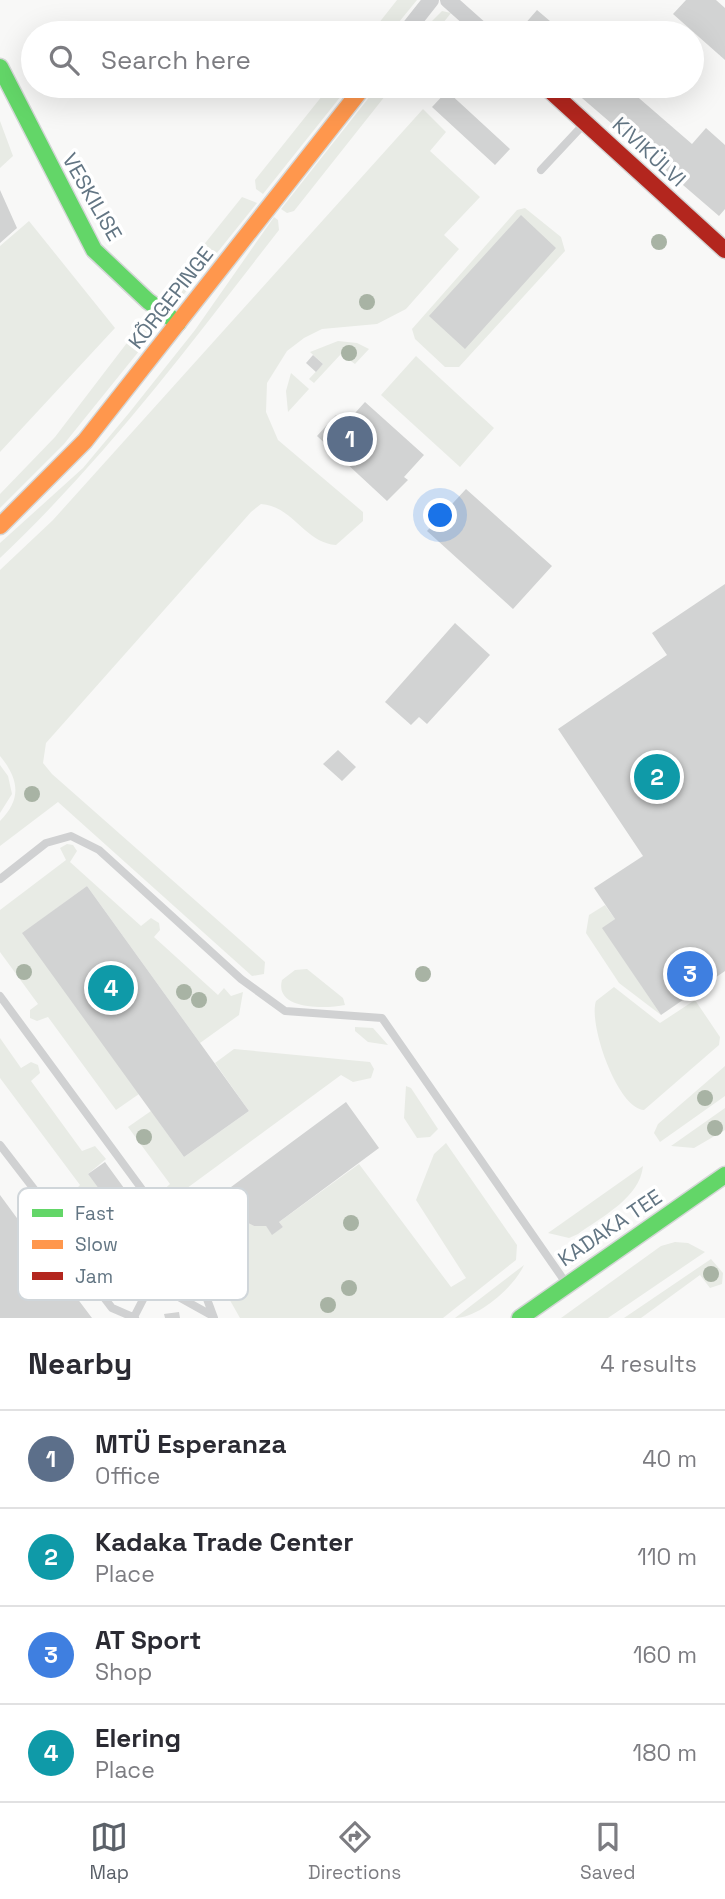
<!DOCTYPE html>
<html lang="en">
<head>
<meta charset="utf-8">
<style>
  :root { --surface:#fff; --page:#f7f7f7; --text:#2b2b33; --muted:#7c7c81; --line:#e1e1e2; --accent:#5b6169 }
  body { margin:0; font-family:"Space Grotesk",sans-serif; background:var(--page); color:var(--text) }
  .you { position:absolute; left:441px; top:516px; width:24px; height:24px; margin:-18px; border:5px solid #fff; border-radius:50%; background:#1a73e8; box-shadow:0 0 0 10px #1a73e833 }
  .badge { display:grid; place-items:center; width:46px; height:46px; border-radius:50%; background:var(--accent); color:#fff; font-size:23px; font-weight:700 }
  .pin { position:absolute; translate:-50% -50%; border:4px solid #fff; box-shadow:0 2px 7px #0006 }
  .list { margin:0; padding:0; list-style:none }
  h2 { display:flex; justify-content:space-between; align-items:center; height:91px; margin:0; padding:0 28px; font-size:30px }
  h2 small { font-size:23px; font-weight:400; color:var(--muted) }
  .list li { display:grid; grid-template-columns:46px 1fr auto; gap:21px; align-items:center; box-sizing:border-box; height:98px; padding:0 28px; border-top:2px solid var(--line) }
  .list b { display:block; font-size:26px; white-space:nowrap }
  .list p { margin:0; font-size:23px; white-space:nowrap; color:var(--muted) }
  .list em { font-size:23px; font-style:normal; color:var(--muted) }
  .icon { flex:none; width:38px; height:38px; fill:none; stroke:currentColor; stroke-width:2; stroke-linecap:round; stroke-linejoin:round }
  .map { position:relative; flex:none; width:725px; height:1318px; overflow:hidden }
  .search { position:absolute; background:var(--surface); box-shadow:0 7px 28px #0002; left:21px; right:21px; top:21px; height:77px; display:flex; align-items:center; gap:18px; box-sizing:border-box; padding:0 24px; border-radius:38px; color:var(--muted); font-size:26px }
  .sheet { height:483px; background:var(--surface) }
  nav { display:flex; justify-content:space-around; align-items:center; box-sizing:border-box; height:98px; border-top:2px solid var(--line); background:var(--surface); font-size:19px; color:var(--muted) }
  nav a { display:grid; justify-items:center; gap:4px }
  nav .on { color:var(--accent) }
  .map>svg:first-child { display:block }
</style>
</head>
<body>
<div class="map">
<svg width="725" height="1318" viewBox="0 0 725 1318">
  <rect width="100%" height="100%" fill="#f8f8f7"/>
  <path fill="#e8ebe5" d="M397,0H417L390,33H371Z
    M442,11L451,13L435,33H420Z
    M330,86H349L263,194L256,189L255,180Z
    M378,86H393L294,211L287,213L281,209Z
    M423,109L446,132L430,151L480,197L444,235L459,249L406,309L377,324L322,329L304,338L287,351L267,383L266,412L278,440L363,512V521L336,545C305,543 293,506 261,504L251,512L46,743L43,763L52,774L265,962L264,974L252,976L58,802L0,846V821C22,799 19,779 0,756V570L53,520Z
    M0,121L13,156L0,168Z
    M242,197L257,203L184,294L173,299L162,297Z
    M525,208L561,237L565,251L459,367H445L415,339L412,329L517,210Z
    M274,217L278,220L279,230C191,343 105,459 0,558V543L83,468L129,413L195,330Z
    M29,221L115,328L0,452V246Z
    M149,314L153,321L152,335L64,444L0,508V494L55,437Z
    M338,341L357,343L369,349L355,364L341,354L314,383L309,379L323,364L310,352Z
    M416,356L494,428L460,467L381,395Z
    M291,373L309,389L288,412L286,391Z
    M0,765L8,776L12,794L0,813Z
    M67,844L73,845L77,851L70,862L141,926L151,918L159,923L160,930L154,937L218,995L224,988L231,996L243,992L239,1015L200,1043L87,886L23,933L139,1094L116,1110L48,1017L37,1021L30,1018V1010L38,1004L0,952V910L66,860L60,848Z
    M605,905L615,919L603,928L661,1015L619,983L586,933L589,915Z
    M307,969L343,998L345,1005C325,1009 274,1010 282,980L295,970Z
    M614,987L660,1023L695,1000L720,1037L719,1045L644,1110C617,1108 588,1023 596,1001Z
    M355,1027L373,1028L388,1045L368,1042L355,1031Z
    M0,1038L21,1068L31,1062L38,1065L40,1073L31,1081L82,1151L95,1146L106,1159L88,1174L130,1229L148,1216L182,1265L180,1277L169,1283L69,1215L65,1200L80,1185L0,1078Z
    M234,1049L370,1062L374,1069L371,1078L353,1082L341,1075L164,1205L157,1196L170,1184L128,1127L151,1111L184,1157L249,1111L215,1063Z
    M725,1066V1096L660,1142L654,1133L658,1124Z
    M406,1086L411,1088L438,1129L430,1137L417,1138L404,1118Z
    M725,1108V1130L694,1148L671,1146Z
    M446,1143L517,1245L516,1260L443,1318H240L202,1251L244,1221L254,1226H266L272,1234L283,1227L279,1222L359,1164L451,1287L466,1278L416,1200L434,1154Z
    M643,1166C640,1198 601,1217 578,1234L569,1238L548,1233Z
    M675,1242L688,1243L705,1252L608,1318H561L661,1246Z
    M711,1259L723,1273L722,1284L710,1288L700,1275L641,1318H624Z
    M524,1265C514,1287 479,1318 455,1318Z"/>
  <path fill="#d2d3d3" d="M686,0H716L725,8V60L673,14Z
    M537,10L564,33H517Z
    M568,86H625L692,144L706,128L725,145V209L719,216Z
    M447,91L510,149L495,165L432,107Z
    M0,190L17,228L0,243Z
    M521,215L556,248L465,349L429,316Z
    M313,355L323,364L316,372L306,363Z
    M365,402L424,455L404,477L408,480L387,501L317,436L336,415L345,424Z
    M466,489L552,566L513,609L427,531Z
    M725,584V971L661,1015L602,928L615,919L594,888L643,856L558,729L667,655L652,633Z
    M455,623L490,655L427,724L419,717L411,725L385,702Z
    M338,750L356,767L342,781L323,764Z
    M87,886L249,1111L184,1157L22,933Z
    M346,1102L379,1148L279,1222L283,1227L272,1235L266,1226H254L244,1221L227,1190Z
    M105,1162L132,1199L116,1212L88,1174Z
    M0,1195L25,1229L92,1318H0Z
    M179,1312L180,1318H165L164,1314Z"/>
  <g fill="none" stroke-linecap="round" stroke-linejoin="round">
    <defs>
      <path id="fast" d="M0,67L94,250L148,301L178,323
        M520,1318L725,1175"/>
      <path id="slow" d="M0,526L85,441L364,86"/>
      <path id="jam" d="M545,86L725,250"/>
    </defs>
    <use href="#fast" stroke="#d4d6d6" stroke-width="19"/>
    <use href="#slow" stroke="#d4d6d6" stroke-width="19"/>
    <use href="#jam" stroke="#d4d6d6" stroke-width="19"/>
    <path stroke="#d0d1d2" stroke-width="8" d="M541,170L584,124
      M0,879L46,843L71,836L99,850L241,979L285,1011L382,1018L566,1283
      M0,996L169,1226L194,1264L214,1318
      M0,1145L71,1237L79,1265L112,1308L135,1318
      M71,1237L211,1315
      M134,1317L151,1284"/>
    <path stroke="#d0d1d2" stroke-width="16" d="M448,0L485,33
      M405,33L431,0"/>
    <use href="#fast" stroke="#63d668" stroke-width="16"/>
    <use href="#slow" stroke="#ff974d" stroke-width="16"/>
    <use href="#jam" stroke="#b3261e" stroke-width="16"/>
  </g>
  <g fill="#a8b3a4">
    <circle cx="659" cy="242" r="8"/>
    <circle cx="367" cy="302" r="8"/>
    <circle cx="349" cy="353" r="8"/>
    <circle cx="32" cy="794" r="8"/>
    <circle cx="24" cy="972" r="8"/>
    <circle cx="423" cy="974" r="8"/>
    <circle cx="184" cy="992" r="8"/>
    <circle cx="199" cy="1000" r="8"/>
    <circle cx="705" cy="1098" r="8"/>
    <circle cx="715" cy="1128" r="8"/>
    <circle cx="144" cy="1137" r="8"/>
    <circle cx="351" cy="1223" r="8"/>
    <circle cx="711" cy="1274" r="8"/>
    <circle cx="349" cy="1288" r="8"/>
    <circle cx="328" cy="1305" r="8"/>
  </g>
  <g text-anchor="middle" stroke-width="7" stroke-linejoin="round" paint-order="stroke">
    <g font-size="21" fill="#627583" stroke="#fff">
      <text transform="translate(649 152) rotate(43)" y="7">KIVIKÜLVI</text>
      <text transform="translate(92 197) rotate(60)" y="7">VESKILISE</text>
      <text transform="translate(171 298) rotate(-52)" y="7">KÕRGEPINGE</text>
      <text transform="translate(610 1228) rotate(-34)" y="7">KADAKA TEE</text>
    </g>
  </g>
  <rect x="18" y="1188" width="230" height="112" rx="10" fill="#fff" stroke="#d0d6da" stroke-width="2"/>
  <rect x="32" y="1209" width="31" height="8" fill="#63d668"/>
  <rect x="32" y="1240" width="31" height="9" fill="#ff974d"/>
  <rect x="32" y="1272" width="31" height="8" fill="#b3261e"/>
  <g font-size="19" fill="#627583">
    <text x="75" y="1220">Fast</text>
    <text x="75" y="1251">Slow</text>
    <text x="75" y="1283">Jam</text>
  </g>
</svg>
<div class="you"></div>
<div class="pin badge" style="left:350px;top:439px;background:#5c6f8a">1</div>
<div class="pin badge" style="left:657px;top:777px;background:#0f9aa8">2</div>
<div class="pin badge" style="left:690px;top:974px;background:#3f7fe0">3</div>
<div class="pin badge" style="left:111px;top:988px;background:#0f9aa8">4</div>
<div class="search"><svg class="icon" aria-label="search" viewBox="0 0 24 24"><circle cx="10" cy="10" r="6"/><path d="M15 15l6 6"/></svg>Search here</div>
</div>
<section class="sheet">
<h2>Nearby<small>4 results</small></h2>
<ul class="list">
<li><span class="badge" style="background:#5c6f8a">1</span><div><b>MTÜ Esperanza</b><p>Office</p></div><em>40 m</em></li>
<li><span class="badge" style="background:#0f9aa8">2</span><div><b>Kadaka Trade Center</b><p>Place</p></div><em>110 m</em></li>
<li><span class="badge" style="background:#3f7fe0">3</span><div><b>AT Sport</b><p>Shop</p></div><em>160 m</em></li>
<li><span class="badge" style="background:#0f9aa8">4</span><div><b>Elering</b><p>Place</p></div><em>180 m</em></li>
</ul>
</section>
<nav>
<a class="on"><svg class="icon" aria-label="map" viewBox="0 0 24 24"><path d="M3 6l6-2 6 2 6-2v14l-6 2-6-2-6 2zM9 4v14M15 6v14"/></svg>Map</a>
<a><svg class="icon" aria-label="directions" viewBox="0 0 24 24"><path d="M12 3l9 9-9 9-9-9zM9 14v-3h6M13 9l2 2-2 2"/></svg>Directions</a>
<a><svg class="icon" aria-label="saved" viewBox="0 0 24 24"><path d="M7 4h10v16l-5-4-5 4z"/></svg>Saved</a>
</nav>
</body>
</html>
